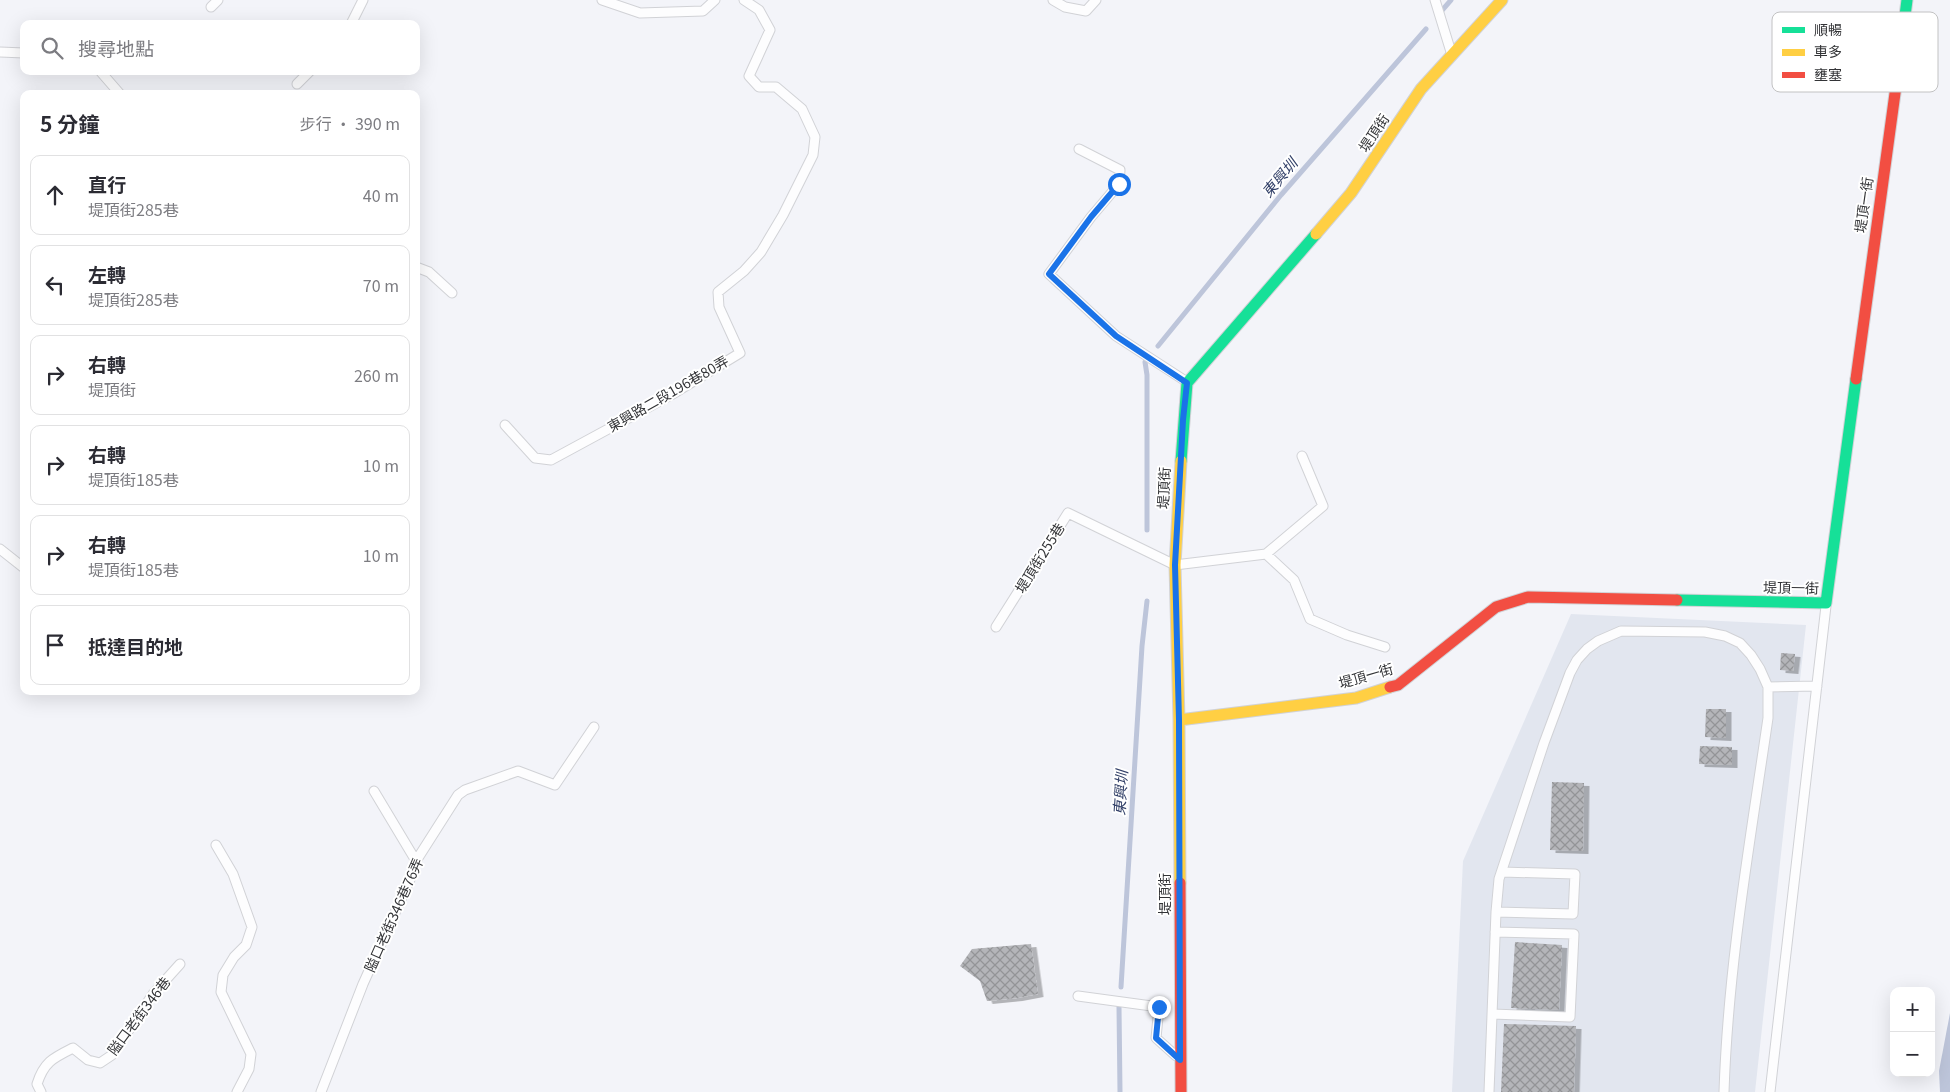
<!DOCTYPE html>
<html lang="zh-TW">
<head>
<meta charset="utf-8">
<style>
  :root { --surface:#fff; --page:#f7f7f7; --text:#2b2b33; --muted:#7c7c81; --line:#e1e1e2 }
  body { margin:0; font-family:Georgia,"Noto Sans TC",serif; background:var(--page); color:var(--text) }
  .controls { position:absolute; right:15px; bottom:15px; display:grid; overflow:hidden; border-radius:10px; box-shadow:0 5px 20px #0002 }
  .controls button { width:45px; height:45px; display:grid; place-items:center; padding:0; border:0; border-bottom:1px solid var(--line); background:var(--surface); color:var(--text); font:25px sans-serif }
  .stop { position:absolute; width:15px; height:15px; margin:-11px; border:4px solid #1a73e8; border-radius:50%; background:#fff }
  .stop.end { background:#1a73e8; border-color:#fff; box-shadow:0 1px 5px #0008 }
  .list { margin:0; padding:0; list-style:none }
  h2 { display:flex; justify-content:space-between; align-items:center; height:65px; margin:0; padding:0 20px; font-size:21px }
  h2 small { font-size:16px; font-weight:400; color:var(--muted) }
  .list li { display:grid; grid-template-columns:32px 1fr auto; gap:15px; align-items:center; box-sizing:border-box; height:80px; margin:0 10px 10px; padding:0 10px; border:1px solid var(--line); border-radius:10px }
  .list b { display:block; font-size:19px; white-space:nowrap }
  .list p { margin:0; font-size:16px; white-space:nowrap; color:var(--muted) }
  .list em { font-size:16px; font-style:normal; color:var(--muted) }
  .icon { flex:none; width:28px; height:28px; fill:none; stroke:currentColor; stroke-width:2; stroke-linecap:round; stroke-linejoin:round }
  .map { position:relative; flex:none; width:1950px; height:1092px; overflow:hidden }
  .search { position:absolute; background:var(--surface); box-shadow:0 5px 20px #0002; left:20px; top:20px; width:400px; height:55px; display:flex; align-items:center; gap:12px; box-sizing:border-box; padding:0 18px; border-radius:10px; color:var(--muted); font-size:19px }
  .panel { position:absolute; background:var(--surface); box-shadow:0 5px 20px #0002; left:20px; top:90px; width:400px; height:605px; border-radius:10px }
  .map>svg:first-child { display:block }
</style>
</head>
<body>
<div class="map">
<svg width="1950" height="1092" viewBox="0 0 1950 1092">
  <defs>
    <pattern id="building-cross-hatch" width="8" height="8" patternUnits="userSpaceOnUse" patternTransform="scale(1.25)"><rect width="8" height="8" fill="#b4b5b9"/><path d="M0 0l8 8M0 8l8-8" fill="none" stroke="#939497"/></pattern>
    <filter id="shadow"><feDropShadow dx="5.5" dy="3" stdDeviation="0" flood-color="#0004"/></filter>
  </defs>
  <rect width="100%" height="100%" fill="#f3f4f9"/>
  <path fill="#e2e6ef" d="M1571,614L1806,625L1755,1092H1452L1463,861Z"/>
  <path fill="#bdc5da" d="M1950,1013V1092H1940L1939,1071Z"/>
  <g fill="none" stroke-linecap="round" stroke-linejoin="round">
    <path stroke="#bdc5da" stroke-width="5" d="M1438,15L1451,0
      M1158,346L1281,195L1426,29
      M1145,362L1147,375V530
      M1121,987L1142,646L1147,601
      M1119,1007L1120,1092"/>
  </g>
  <path fill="url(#building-cross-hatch)" filter="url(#shadow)" d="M1781,653L1795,654L1793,671L1780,670Z
    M1706,709H1726V738L1705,737Z
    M1700,746L1732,747V765L1699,764Z
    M1552,782L1584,783L1583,851L1550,850Z
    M1515,942L1562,945L1559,1010L1511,1008Z
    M1031,944L1038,994L1017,998L987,1001L980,981L960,966L972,949Z
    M1504,1024L1576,1026L1574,1092H1501Z"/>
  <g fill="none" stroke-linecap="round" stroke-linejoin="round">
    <defs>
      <path id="lane" d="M602,0L640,13L703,11L715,0
        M1053,0L1065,7L1086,11L1096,0
        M1435,0L1451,52
        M211,7L218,0
        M351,24L363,0
        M0,52L24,53
        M100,71L120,94
        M297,84L310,71
        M1079,149L1120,170L1119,184L1091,217L1049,274L1116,336L1187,382
        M416,267L429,272L452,293
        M505,425L535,458L551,460L671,395L740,353L719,307L718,292L744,271L761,252L783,215L813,155L815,137L802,109L776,87H759L749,76L770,30L759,10L744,0
        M0,549L24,568
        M1266,554L1323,506L1302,456
        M996,627L1068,513L1175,565L1266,554L1294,580L1310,619L1347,635L1385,647
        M1768,687L1817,686
        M374,791L416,861
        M216,845L233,874L252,927L246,945L234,957L223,975L221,992L251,1054L249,1069L237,1092
        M1496,912L1573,914L1575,874L1502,872
        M1078,996L1159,1007L1156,1038L1176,1056
        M1492,1014L1570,1017L1574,934L1495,932
        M41,1092L37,1084C44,1062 53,1058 73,1048L88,1060L100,1063L112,1055L153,994L180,964
        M321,1092L363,984L412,875L416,861L458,795L465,790L518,771L555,785L594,727
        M1489,1092L1496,912L1499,879L1544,743L1570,673L1577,660L1587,649L1598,641L1621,631L1705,632L1725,636L1740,643L1751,655L1760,669L1768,687V718C1750,842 1728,966 1724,1092
        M1770,1092L1826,606"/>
      <path id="fast" d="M1896,86L1907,0
        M1181,461L1187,383L1316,234
        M1677,600L1826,603L1856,379"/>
      <path id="slow" d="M1316,234L1351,193L1421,89L1502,0
        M1179,720L1356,698L1390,687
        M1180,883L1179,720L1175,565L1181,461"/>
      <path id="jam" d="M1856,379L1896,86
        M1390,687L1398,685L1496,607L1528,597L1677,600
        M1180,883L1181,1092"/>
    </defs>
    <use href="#lane" stroke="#d1d2d6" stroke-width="11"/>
    <use href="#fast" stroke="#d1d2d6" stroke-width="13"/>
    <use href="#slow" stroke="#d1d2d6" stroke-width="13"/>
    <use href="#jam" stroke="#d1d2d6" stroke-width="13"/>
    <use href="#lane" stroke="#fdfdfe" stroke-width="9"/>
    <use href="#fast" stroke="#16e098" stroke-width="11"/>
    <use href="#slow" stroke="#ffcf43" stroke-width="11"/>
    <use href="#jam" stroke="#f24e42" stroke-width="11"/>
  </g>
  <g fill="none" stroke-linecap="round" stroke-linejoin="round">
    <path stroke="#1a73e8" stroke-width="6" d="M1119,184L1091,217L1049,274L1116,336L1187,383L1183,420L1175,565L1179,720L1180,1060L1156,1038L1159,1007"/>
  </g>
  <g text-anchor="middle" stroke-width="4" stroke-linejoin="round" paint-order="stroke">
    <g font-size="14" fill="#333437" stroke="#fff">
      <text transform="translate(1374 133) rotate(-56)" y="5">堤頂街</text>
      <text transform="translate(1864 205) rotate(-82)" y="5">堤頂一街</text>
      <text transform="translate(668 394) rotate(-30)" y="5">東興路二段196巷80弄</text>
      <text transform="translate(1164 488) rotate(-87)" y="5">堤頂街</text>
      <text transform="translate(1040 558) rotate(-58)" y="5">堤頂街255巷</text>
      <text transform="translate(1791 588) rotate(1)" y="5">堤頂一街</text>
      <text transform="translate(1366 676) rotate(-16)" y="5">堤頂一街</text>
      <text transform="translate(1165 894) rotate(-90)" y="5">堤頂街</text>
      <text transform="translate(394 915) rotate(-66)" y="5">隘口老街346巷76弄</text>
      <text transform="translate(139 1016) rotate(-53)" y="5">隘口老街346巷</text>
    </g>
    <g font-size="15" font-style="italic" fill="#334169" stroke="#fff">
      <text transform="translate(1280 178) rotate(-50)" y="5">東興圳</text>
      <text transform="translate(1121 793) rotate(-86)" y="5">東興圳</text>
    </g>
  </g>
  <rect x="1772" y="12" width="166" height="80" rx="8" fill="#fff" stroke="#c2c2c3" stroke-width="1"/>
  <rect x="1782" y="27" width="23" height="6" fill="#16e098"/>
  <rect x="1782" y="49" width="23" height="7" fill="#ffcf43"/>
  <rect x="1782" y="72" width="23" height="6" fill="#f24e42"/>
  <g font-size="14" fill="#333437">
    <text x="1814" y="35">順暢</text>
    <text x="1814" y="57">車多</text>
    <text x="1814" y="80">壅塞</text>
  </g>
</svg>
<div class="controls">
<button>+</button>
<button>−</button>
</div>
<div class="stop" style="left:1119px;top:184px"></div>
<div class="stop end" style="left:1159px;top:1007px"></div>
<div class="search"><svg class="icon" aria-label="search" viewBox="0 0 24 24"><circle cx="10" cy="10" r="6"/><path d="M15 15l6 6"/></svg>搜尋地點</div>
<section class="panel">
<h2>5 分鐘<small>步行 · 390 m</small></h2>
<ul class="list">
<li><svg class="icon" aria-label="ahead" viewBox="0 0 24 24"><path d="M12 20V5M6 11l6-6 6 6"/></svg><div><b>直行</b><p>堤頂街285巷</p></div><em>40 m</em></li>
<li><svg class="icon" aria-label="left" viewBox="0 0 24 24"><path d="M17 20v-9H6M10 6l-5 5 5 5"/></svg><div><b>左轉</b><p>堤頂街285巷</p></div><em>70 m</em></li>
<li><svg class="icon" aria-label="right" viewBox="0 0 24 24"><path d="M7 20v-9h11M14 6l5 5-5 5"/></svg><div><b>右轉</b><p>堤頂街</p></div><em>260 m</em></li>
<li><svg class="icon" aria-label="right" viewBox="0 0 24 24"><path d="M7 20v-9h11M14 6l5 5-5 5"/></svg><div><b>右轉</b><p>堤頂街185巷</p></div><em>10 m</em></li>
<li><svg class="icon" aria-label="right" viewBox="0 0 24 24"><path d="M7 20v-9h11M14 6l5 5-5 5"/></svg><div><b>右轉</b><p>堤頂街185巷</p></div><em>10 m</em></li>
<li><svg class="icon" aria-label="arrive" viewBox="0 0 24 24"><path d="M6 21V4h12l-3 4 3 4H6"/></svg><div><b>抵達目的地</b></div></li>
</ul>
</section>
</div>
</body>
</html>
